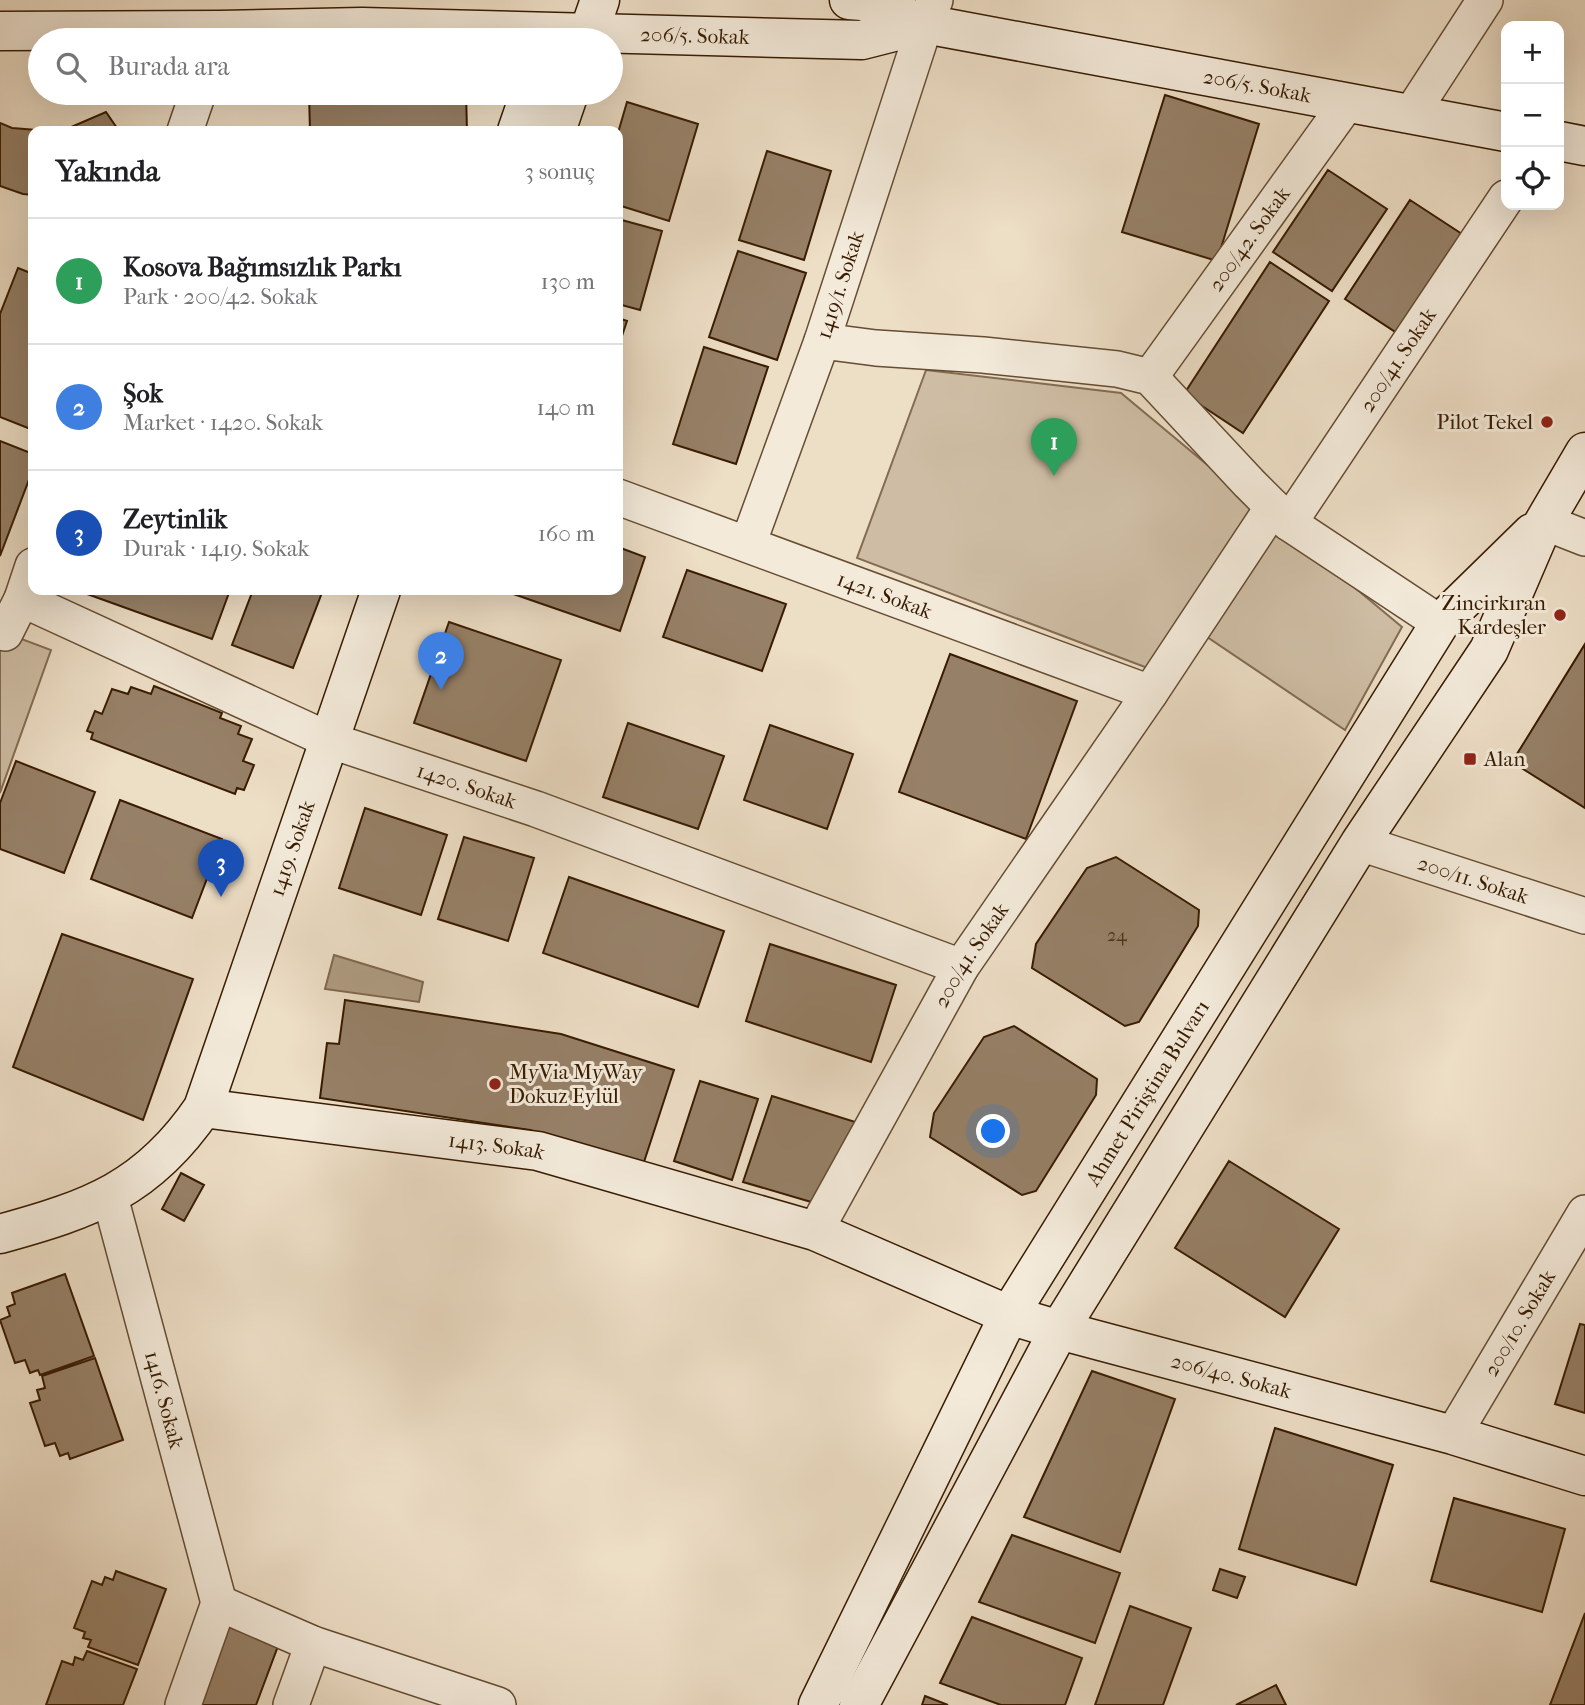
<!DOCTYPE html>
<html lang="tr">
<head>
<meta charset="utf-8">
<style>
  :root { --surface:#fff; --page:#f6f6f6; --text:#202124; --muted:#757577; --line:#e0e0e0; --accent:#2563eb }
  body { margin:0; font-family:"IM FELL French Canon",serif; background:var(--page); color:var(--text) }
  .controls { position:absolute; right:21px; top:21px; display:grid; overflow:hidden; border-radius:14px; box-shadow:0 7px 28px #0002 }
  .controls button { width:63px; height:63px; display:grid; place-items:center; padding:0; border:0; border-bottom:2px solid var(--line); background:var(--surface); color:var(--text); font:35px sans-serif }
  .you { position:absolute; left:994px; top:1132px; width:24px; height:24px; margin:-18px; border:5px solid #fff; border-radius:50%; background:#1a73e8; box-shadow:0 0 0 10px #1a73e833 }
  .badge { display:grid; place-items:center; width:46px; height:46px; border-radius:50%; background:var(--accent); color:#fff; font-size:23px; font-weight:700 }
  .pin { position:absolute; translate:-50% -58px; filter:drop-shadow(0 2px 4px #0008) }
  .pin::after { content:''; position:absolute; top:37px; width:24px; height:21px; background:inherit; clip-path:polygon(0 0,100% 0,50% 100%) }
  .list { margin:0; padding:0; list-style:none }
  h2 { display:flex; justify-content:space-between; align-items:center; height:91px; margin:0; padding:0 28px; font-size:30px }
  h2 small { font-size:23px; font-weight:400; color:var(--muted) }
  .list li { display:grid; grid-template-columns:46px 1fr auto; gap:21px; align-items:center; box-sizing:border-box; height:126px; padding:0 28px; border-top:2px solid var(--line) }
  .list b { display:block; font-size:26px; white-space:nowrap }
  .list p { margin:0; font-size:23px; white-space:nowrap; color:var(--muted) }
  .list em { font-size:23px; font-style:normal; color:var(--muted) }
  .icon { flex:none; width:38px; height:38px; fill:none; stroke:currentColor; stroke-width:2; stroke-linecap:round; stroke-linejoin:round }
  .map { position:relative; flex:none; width:1585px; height:1705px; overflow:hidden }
  .search { position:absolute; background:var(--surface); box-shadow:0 7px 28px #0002; left:28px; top:28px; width:595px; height:77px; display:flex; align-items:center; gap:18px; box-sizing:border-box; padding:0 24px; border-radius:38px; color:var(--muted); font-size:26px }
  .panel { position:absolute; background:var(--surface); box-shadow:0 7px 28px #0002; left:28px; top:126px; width:595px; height:469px; border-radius:14px }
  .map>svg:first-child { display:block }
</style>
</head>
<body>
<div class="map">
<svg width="1585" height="1705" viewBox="0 0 1585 1705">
  <rect width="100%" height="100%" fill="#eddec6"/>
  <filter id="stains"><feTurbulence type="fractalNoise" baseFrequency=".00286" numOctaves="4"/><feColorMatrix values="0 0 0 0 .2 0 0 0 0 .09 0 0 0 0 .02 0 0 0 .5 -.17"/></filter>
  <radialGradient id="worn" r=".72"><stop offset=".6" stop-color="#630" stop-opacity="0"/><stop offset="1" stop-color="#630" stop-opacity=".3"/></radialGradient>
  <path fill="#cebda4" stroke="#836c52" stroke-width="2" d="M926,370L1121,393L1402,627L1345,730L1201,633L1174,678L857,558Z
    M0,631L51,650L0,793Z"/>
  <path fill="#af9c83" stroke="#7f684f" stroke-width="2" d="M334,955L423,982L419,1002L325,989Z"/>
  <path fill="#968067" stroke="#381b00" stroke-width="2" d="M309,93H466L467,131H310Z
    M1165,95L1259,124L1217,261L1122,232Z
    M627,102L698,124L669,221L618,205V133Z
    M106,112L119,131H52L69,128Z
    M0,123L12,128L50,131H33V195L23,194L0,186Z
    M767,151L831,171L804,260L739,240Z
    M1328,170L1387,209L1332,291L1273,252Z
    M1410,200L1465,236L1400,335L1345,299Z
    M618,219L662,231L640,310L618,304Z
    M738,251L806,273L777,360L709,337Z
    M1270,262L1329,301L1243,433L1184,394Z
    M18,268L33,274V430L0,417V314Z
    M618,318L627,321L618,348Z
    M704,347L768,367L736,464L673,444Z
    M0,441L33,454V469L0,556Z
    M618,547L645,557L620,631L502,590H618Z
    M687,570L786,604L762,671L663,637Z
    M76,590H230L212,639Z
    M253,590H323L293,668L232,645Z
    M449,622L561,660L526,761L414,723Z
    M1585,644V808L1512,762Z
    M950,654L1077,701L1026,839L899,792Z
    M154,686L222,713L220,718L241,726L238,734L252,739L243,761L254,765L244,790L237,788L235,794L91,739L93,733L87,731L95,711L102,714L112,689L128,694L131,687L151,694Z
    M628,723L724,756L698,829L603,797Z
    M770,725L853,754L827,829L744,800Z
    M16,761L95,792L64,873L0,849V803Z
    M120,800L222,839L192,918L91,879Z
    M365,808L447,835L421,915L339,888Z
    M464,837L534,858L508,941L438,919Z
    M1116,857L1199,910L1198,926L1139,1022L1125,1026L1032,968L1036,944L1087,868Z
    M569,877L724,931L698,1007L543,953Z
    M62,934L193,979L143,1120L13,1067Z
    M770,944L896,985L871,1062L746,1021Z
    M345,1000L561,1034L674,1070L643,1165L530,1130L320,1098L327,1043L339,1044Z
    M1014,1026L1097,1079L1096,1095L1036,1191L1022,1195L930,1137L934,1113L984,1037Z
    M700,1081L758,1099L732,1180L674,1161Z
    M772,1096L865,1125L818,1204L743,1182Z
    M1229,1161L1339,1229L1285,1317L1175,1248Z
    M181,1173L204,1185L184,1221L162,1209Z
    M65,1274L94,1356L40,1375L38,1370L30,1373L25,1360L15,1363L0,1320L10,1316L7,1307L15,1304L12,1293Z
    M1580,1324L1585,1325V1413L1555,1404Z
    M95,1358L123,1440L70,1459L68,1453L60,1456L55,1443L45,1446L30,1403L40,1400L37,1390L45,1388L42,1376Z
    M1092,1371L1175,1399L1120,1552L1024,1517Z
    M1275,1428L1393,1465L1356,1585L1239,1549Z
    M1454,1498L1565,1529L1542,1612L1431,1581Z
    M1012,1535L1120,1573L1095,1643L979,1602Z
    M1220,1569L1245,1577L1237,1598L1213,1590Z
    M116,1571L166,1589L138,1665L88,1647L91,1640L83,1638L85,1632L74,1628L92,1581L102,1585L105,1577L113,1580Z
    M1130,1606L1191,1628L1163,1705H1095Z
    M1585,1613V1705H1550Z
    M972,1617L1082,1658L1065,1705H1001L940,1683Z
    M227,1626L278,1646L256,1705H197Z
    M87,1651L137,1669L123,1705H46L62,1661L73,1665L75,1657L83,1660Z
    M1276,1685L1286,1705H1236Z
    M925,1696L948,1705H922Z"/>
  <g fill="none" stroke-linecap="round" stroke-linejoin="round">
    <defs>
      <g id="street">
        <path d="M1411,114L1485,0"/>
        <path d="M185,131L198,93"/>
        <path d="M822,341L876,348L983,355L1117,369L1150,377L1249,483L1289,523L1440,623"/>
        <path id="s1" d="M1150,377L1347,103"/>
        <path id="s2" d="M618,497L1150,693"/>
        <path d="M1544,522L1585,538"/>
        <path id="s3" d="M1289,523L1506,198"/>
        <path id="s4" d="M748,544L822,341L925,24L935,0"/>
        <path id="s5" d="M22,599L329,740L536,809L961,967"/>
        <path d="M0,631L5,633L22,599L33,566"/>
        <path id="s6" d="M1360,843L1585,916"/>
        <path id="s7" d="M110,1197L219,1603"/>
        <path id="s8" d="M815,1231L961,967L1150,693L1273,507"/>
        <path id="s9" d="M1453,1435L1585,1213"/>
        <path d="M183,1705L219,1603L313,1644L498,1705"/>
        <path d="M291,1705L313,1644"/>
      </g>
      <g id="secondary">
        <path id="s10" d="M849,0L862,1L925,24L1506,132"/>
        <path id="s11" d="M0,31L220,30L362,27L862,40L925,24"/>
        <path d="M586,40L600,0"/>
        <path d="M517,131L530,93"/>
        <path d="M556,131L569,93"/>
        <path d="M1559,141L1585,146"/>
        <path id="s12" d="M203,1108L538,1151L815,1231L1009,1315L1059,1330L1453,1435L1585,1476"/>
        <path id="s13" d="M0,1234C91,1209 148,1189 203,1108L381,590"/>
        <path id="s14" d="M818,1705L1009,1315L1440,623L1532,533"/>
        <path d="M859,1705L1059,1330L1360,843L1489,650L1544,522L1585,452"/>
      </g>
    </defs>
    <use href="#street" stroke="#654c32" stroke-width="38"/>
    <use href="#secondary" stroke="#381b00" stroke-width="41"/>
    <use href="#street" stroke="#f3eada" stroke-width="35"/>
    <use href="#secondary" stroke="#f3eada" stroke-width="38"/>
  </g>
  <g fill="#8f2418" stroke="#f3eada" stroke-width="2.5">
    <circle cx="1547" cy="422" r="7"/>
    <circle cx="1560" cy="615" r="7"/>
    <rect x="1463" y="752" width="14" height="14" rx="3.5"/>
    <circle cx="495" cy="1084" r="7"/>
  </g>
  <g text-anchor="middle" stroke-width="6" stroke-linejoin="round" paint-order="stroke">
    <g font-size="18" fill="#50341a">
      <text x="1117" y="941">24</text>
    </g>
    <g font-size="21" fill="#381b00" stroke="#f3eada">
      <text dy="7" stroke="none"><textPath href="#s11" startOffset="695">206/5. Sokak</textPath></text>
      <text dy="7" stroke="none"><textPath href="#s10" startOffset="418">206/5. Sokak</textPath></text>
      <text dy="7" stroke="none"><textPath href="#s1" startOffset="170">200/42. Sokak</textPath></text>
      <text dy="7" stroke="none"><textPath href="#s4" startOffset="275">1419/1. Sokak</textPath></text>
      <text dy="7" stroke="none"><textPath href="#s3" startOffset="196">200/41. Sokak</textPath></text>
      <text dy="7" stroke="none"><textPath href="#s2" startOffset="284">1421. Sokak</textPath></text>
      <text dy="7" stroke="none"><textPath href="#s5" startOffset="483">1420. Sokak</textPath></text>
      <text dy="7" stroke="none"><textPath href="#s13" startOffset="520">1419. Sokak</textPath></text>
      <text dy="7" stroke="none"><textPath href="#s6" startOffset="119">200/11. Sokak</textPath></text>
      <text dy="7" stroke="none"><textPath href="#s8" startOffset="317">200/41. Sokak</textPath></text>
      <text dy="7" stroke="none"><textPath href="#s14" startOffset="696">Ahmet Piriştina Bulvarı</textPath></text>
      <text dy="7" stroke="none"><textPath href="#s12" startOffset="296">1413. Sokak</textPath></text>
      <text dy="7" stroke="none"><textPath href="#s9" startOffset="130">200/10. Sokak</textPath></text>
      <text dy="7" stroke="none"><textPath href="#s12" startOffset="1068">206/40. Sokak</textPath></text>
      <text dy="7" stroke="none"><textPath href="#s7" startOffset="210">1416. Sokak</textPath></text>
    </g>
    <g font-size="21" fill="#381b00" stroke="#f3eada" text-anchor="end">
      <text x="1533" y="429">Pilot Tekel</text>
      <text x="1546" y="610">Zincirkıran<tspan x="1546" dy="24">Kardeşler</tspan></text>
      <text x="1484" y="766" text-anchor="start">Alan</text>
      <text x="509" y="1079" text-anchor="start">MyVia MyWay<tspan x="509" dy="24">Dokuz Eylül</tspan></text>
    </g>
  </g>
  <rect width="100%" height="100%" filter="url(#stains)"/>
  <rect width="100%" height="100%" fill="url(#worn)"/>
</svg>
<div class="controls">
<button>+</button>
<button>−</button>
<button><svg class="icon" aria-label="locate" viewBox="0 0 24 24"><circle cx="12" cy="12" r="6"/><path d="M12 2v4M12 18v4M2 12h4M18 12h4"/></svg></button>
</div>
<div class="you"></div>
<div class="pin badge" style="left:1054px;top:476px;background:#2e9e5b">1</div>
<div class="pin badge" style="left:441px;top:690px;background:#3f7fe0">2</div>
<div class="pin badge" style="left:221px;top:897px;background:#1a4fb4">3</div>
<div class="search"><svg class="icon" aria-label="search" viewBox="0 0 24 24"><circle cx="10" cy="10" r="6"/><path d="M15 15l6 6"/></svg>Burada ara</div>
<section class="panel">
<h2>Yakında<small>3 sonuç</small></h2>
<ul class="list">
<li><span class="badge" style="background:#2e9e5b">1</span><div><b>Kosova Bağımsızlık Parkı</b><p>Park · 200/42. Sokak</p></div><em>130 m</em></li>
<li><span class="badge" style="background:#3f7fe0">2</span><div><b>Şok</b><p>Market · 1420. Sokak</p></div><em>140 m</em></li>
<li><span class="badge" style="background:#1a4fb4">3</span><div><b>Zeytinlik</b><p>Durak · 1419. Sokak</p></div><em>160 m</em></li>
</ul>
</section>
</div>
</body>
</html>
